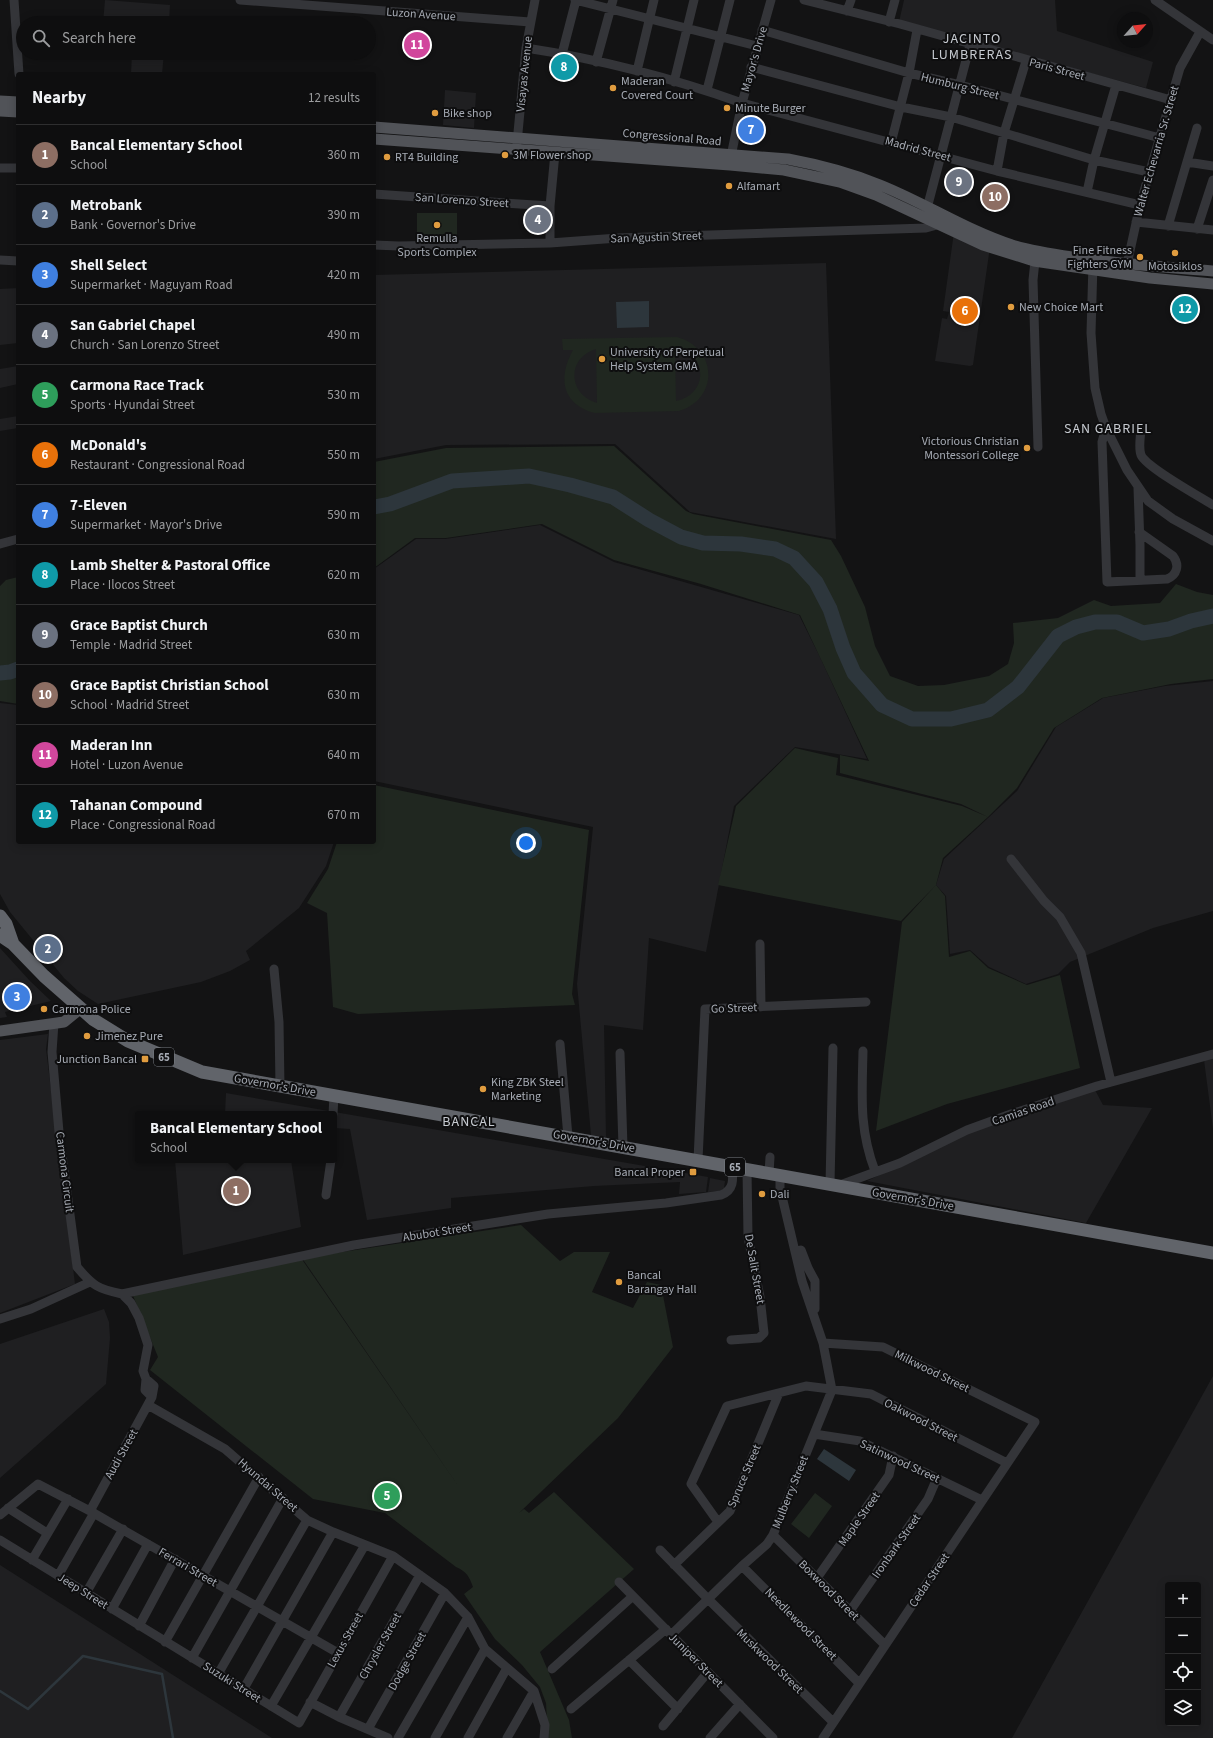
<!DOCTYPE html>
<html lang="en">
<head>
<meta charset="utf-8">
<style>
  :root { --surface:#0e0e0f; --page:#1c1c1d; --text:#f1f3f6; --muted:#9b9c9e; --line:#2e2e2f; --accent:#db2777 }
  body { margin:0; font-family:"Source Sans 3",sans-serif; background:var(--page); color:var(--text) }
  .controls { position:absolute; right:12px; bottom:12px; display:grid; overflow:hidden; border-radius:4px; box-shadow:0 2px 10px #0003 }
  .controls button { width:36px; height:36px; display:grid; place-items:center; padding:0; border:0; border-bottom:1px solid var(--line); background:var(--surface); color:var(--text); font:20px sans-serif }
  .compass { position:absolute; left:1117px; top:12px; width:36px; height:36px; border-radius:50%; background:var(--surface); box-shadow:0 2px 10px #0003; rotate:63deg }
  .you { position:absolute; left:526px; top:843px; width:14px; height:14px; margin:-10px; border:3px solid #fff; border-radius:50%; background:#1a73e8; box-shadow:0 0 0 6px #1a73e833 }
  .badge { display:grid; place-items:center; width:26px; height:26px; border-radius:50%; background:var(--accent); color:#fff; font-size:13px; font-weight:700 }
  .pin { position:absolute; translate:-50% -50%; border:2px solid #fff; box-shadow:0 1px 4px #0006 }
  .popup { position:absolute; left:135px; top:1111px; width:202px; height:52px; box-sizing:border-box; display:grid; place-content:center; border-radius:4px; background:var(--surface); filter:drop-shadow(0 1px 3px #0005); font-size:13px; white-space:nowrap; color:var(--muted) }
  .popup b { font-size:15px; color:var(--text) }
  .popup::after { content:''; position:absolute; left:50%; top:100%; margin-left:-8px; border:8px solid transparent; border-top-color:var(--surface) }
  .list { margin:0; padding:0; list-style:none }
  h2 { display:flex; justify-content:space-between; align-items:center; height:52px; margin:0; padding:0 16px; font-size:17px }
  h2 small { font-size:13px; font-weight:400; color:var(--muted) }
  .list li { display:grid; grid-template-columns:26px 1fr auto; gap:12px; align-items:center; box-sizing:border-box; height:60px; padding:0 16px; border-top:1px solid var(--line) }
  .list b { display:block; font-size:15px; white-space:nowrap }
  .list p { margin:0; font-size:13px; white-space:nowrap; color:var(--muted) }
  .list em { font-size:13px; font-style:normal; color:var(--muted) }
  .icon { flex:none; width:22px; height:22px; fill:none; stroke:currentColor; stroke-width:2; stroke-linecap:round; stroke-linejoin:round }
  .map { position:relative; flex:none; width:1213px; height:1738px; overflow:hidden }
  .search { position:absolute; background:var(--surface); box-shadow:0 2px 10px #0003; left:16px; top:16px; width:360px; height:44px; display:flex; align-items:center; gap:10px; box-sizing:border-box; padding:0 14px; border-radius:22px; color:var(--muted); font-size:15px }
  .panel { position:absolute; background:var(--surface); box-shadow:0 2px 10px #0003; left:16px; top:72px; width:360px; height:772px; border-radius:4px }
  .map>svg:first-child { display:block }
</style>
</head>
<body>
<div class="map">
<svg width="1213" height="1738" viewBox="0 0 1213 1738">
  <rect width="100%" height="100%" fill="#131314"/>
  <path fill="#1f1f21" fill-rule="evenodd" d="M105,0L170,5L169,23H103Z
    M904,0H1055L1057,31L1153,62L1146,88L899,22Z
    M132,53H164L162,74H131Z
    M445,90L476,93L474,128L443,125Z
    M954,232L990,247L973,365L970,366L935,361L942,318L947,319L949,312L943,311Z
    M826,263L836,539L690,512L615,444L446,445L374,459V275Z
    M18,288V343L0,345V289Z
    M18,366V384L0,388V369Z
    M18,416V428L0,431V419Z
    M540,525L614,562L799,615L820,657L867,759L795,747L734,806L706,952L649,938L643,1030L604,1025L606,1137L591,1135L577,984L593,827L374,781V569L416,539H445Z
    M1213,681V911L1153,928L1070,962L1058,974L1026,984L989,967L970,950L950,954L946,896L936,885L944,859L1017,791L1056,727L1103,698L1165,686Z
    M0,703L18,705V842H334L326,866L299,908L246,951L250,960L230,971L201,982L98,1004L78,991L64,978L10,912L0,894Z
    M0,948L30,981L51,1001L5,1012L7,1017L0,1018Z
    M48,1034L46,1049L75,1284L0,1313V1040Z
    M1213,1058V1129L1204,1060Z
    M1095,1090L1103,1105L1152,1108L1086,1223L867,1181L966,1133Z
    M226,1093L708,1177L706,1192L679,1194L680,1182L594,1186L451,1198V1208L367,1220L350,1129L334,1128V1114H225Z
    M175,1160H291L301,1227L183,1255Z
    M710,1178L725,1181L724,1188L720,1191L708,1192Z
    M104,1309L109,1322L110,1338L106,1384L0,1478V1344Z
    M1213,1376V1738H1012ZM1168,1585H1198V1723H1168Z
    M0,1565L272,1738H0Z"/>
  <path fill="#202720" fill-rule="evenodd" d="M417,213H457V238L417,237Z
    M677,337C718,348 719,399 679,411L595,413C561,404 558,377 573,350H563L562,339ZM675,347C708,353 709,394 676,401ZM596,349L597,402V403C568,395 566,358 596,349Z
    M614,446L686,511L693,514L831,540L841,556L865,607L875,646L890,676L918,686L944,685L989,676L1008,664L1014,643L1013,623L1058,618L1094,600L1111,606L1160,603L1176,584L1197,592L1213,595V679L1171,684L1102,698L1054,728L1017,788L988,817L961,804L840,773V755L869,761L800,615L701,584L614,560L542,524L446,538H415L374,568V462L446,448Z
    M18,577V704L0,701V586L6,580Z
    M795,748L838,758L836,775L962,806L988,817L943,858L936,885L901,921L718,885L736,806Z
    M374,785L589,830L572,994L575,1005L358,1014L333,1007L327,913L307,903L328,869L337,842H374Z
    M936,885L945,896L949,957L970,951L988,968L1027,985L1060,975L1080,1068L947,1104L876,1131L902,922Z
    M521,1225L560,1261L574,1252H610L592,1292L633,1308L647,1282L661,1285L673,1347L618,1418L519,1513L524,1509L529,1513L554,1492L634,1569L540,1652L569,1720L572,1738H548L546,1703L540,1687L522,1665L495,1639L464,1594L473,1587C469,1576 467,1572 456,1567L385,1513L313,1499L150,1370L158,1357L132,1293L301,1258L461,1490L302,1258Z
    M815,1493L832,1506L809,1538L791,1524Z"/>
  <path fill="#2d363c" d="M649,301V327L617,328L616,302Z
    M824,1449L856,1470L849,1481L817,1459Z"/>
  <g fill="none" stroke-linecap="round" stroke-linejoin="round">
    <path stroke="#2d363c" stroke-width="2.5" d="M0,1691L28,1709L83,1656L162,1674L173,1738"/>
    <path stroke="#2d363c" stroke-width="15" d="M374,507L390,504L452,481L529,476L570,485L613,497L649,520L681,537L703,543L741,544L775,549L794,558L816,582L830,609L843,648L854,673L882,705L912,719H951L988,710L1018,687L1058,636L1076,627L1095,622H1117L1143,633L1169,629L1191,621L1213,616
      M0,673L10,672L18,669"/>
    <path stroke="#343539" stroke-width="9" d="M14,0L19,74
      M240,0L530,22
      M575,0L757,46
      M804,0L900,24L1171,100
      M1155,0L1213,40
      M847,11L851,0
      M889,22L895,0
      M762,30L909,73L960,85L1160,138
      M526,48C599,59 672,78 742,103L997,171L1140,205
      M562,54L576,0
      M596,62L613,0
      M751,67L901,107L951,117L1094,160L1149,172
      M637,71L654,0
      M674,82L694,0
      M707,90L730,0
      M517,143L526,48L535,0
      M891,143L909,73L917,30
      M730,161L742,103L771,0
      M1187,162L1213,166
      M0,168H18
      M997,171L1004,133L1026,61
      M1087,192L1094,160L1116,85
      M374,194L550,206
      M926,212L970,45
      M1136,222L1213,230
      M1168,226L1197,128
      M1197,229L1213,180
      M550,243V206L555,153
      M374,245L399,246L550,243L618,238L926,228L937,225
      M0,260L18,261
      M1035,261L1033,280L1038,447
      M1093,263L1091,333L1095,388L1101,414L1106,428L1127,470L1148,501L1173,519L1213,541
      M1126,269L1140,205L1180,68L1200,32
      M1138,488L1140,545V580
      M1139,532L1173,556C1180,565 1177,575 1167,579L1107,582L1102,442L1106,428L1141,427C1141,435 1138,447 1141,455C1146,467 1200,497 1213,505
      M0,544L18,539
      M1011,859L1044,901L1060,917L1081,953L1111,1082
      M760,944L761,1007
      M274,969L279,1022L280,1087
      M54,1023L52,1052L59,1132L77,1267C93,1286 98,1289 122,1294L354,1245L548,1214L666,1203L721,1195C735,1190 733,1178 732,1166
      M560,1044L568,1137
      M863,1051C862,1096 859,1129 875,1171
      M620,1053L623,1147
      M333,1114L334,1096
      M698,1160L705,1009L866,1002
      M769,1173L770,1157
      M830,1184L833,1048
      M840,1185L900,1163L967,1130L1011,1114L1097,1086L1213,1054
      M326,1195L331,1160
      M801,1250L808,1268L815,1281V1309
      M122,1294L131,1303L139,1318L148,1345L143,1371L146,1379L145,1390L152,1397
      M0,1319L31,1309L90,1282
      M731,1340L759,1338L764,1333L760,1297L748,1237L747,1169
      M148,1405L225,1449L307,1520L333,1532L393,1556L445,1593L468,1617L485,1649L534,1691L545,1725L544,1738
      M814,1434L860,1441L982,1500
      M8,1508L47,1533
      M90,1511L152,1397L154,1386L146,1379
      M0,1515L38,1484L90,1511L338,1653
      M718,1522L691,1484L727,1406L806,1386L871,1394L1007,1463
      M773,1535L885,1645
      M0,1540L299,1723L393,1556
      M660,1550L708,1599L833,1722
      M32,1560L68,1499
      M674,1565L730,1511L779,1393
      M742,1566L859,1683
      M58,1576L94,1513
      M817,1578L889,1475L893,1456
      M619,1582L773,1738
      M86,1593L123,1529
      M112,1609L148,1544
      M850,1611L928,1499L937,1478
      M139,1626L175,1559
      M671,1635L742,1566L767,1544L773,1535L832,1390L823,1343L802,1281L780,1188V1175
      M165,1642L259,1477
      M192,1658L283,1498
      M629,1660L678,1709
      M552,1669L633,1596
      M218,1674L307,1520
      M243,1690L333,1532
      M310,1702L339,1717L388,1738
      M271,1706L365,1545
      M571,1709L666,1629
      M339,1717L420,1575
      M663,1726L708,1672
      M368,1729L445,1593
      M398,1738L468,1617
      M435,1738L485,1649
      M468,1738L507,1668
      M507,1738L534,1691
      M710,1738L740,1704
      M823,1738L1035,1422L883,1347L823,1343"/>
    <path stroke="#515358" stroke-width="11" d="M0,101L18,102
      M0,111L18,112
      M374,127L788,159C820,165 850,173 880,185C925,203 966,230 1012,245C1032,251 1052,254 1072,257C1119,264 1166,267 1213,271
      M374,139L730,165L784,170L840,182L876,195L983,245L1034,261L1150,278L1213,284
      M0,1031L64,1022L80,1009"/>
    <path stroke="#61646a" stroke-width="13" d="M0,916L6,924L13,944
      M0,935L13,944L44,976L94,1020L128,1041L202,1072L1213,1253"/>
  </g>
  <g fill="#e09c3f" stroke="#0e0e0f" stroke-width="1.5">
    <circle cx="613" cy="88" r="4"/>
    <circle cx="727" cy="108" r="4"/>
    <circle cx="435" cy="113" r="4"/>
    <circle cx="505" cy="155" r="4"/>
    <circle cx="387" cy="157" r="4"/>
    <circle cx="729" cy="186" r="4"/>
    <circle cx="437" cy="225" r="4"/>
    <circle cx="1175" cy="253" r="4"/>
    <circle cx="1140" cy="257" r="4"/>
    <circle cx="1011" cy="307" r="4"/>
    <circle cx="602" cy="359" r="4"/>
    <circle cx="1027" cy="448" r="4"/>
    <circle cx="44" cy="1009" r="4"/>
    <circle cx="87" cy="1036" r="4"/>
    <rect x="141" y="1055" width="8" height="8" rx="2"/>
    <circle cx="483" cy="1089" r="4"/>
    <rect x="689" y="1168" width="8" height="8" rx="2"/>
    <circle cx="762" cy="1194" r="4"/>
    <circle cx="619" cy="1282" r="4"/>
  </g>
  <g text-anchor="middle" stroke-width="4" stroke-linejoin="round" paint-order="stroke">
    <g fill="#0e0e0f" stroke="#787c82" stroke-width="1">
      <rect x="154" y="1048" width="20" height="18" rx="3"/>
      <rect x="725" y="1158" width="20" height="18" rx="3"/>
    </g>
    <g font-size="11" font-weight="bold" fill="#a6abb4">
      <text x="164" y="1061">65</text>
      <text x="735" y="1171">65</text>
    </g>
    <g font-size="12" fill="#a6abb4" stroke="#0e0e0f">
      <text transform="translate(421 14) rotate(4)" y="4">Luzon Avenue</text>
      <text transform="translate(754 59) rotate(-74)" y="4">Mayor's Drive</text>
      <text transform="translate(1057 69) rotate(15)" y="4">Paris Street</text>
      <text transform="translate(524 74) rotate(-84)" y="4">Visayas Avenue</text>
      <text transform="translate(960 86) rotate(14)" y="4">Humburg Street</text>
      <text transform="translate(672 137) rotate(5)" y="4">Congressional Road</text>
      <text transform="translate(918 149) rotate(15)" y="4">Madrid Street</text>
      <text transform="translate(1156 151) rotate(-74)" y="4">Walter Echevarria Sr. Street</text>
      <text transform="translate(462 200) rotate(4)" y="4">San Lorenzo Street</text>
      <text transform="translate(656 237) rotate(-2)" y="4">San Agustin Street</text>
      <text transform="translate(734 1008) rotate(-2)" y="4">Go Street</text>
      <text transform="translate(275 1085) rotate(10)" y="4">Governor's Drive</text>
      <text transform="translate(1023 1111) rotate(-19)" y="4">Camias Road</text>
      <text transform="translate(594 1141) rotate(10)" y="4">Governor's Drive</text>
      <text transform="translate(65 1172) rotate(83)" y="4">Carmona Circuit</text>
      <text transform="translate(913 1199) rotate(10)" y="4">Governor's Drive</text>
      <text transform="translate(437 1232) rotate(-9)" y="4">Abubot Street</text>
      <text transform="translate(755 1269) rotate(80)" y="4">De Salit Street</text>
      <text transform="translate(932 1371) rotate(26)" y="4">Milkwood Street</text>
      <text transform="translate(921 1420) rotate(27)" y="4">Oakwood Street</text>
      <text transform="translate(121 1454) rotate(-61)" y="4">Audi Street</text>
      <text transform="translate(900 1461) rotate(25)" y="4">Satinwood Street</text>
      <text transform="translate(744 1476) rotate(-67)" y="4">Spruce Street</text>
      <text transform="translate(268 1485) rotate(41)" y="4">Hyundai Street</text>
      <text transform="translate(790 1492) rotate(-68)" y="4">Mulberry Street</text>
      <text transform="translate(859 1519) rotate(-55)" y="4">Maple Street</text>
      <text transform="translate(896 1546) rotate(-55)" y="4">Ironbark Street</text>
      <text transform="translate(188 1567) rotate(30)" y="4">Ferrari Street</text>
      <text transform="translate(929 1580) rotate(-56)" y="4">Cedar Street</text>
      <text transform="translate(829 1590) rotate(45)" y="4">Boxwood Street</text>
      <text transform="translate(83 1591) rotate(32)" y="4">Jeep Street</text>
      <text transform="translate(801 1624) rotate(45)" y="4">Needlewood Street</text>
      <text transform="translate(345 1640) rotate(-61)" y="4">Lexus Street</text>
      <text transform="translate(380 1646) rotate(-61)" y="4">Chrysler Street</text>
      <text transform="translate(696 1660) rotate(45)" y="4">Juniper Street</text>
      <text transform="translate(407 1661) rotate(-61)" y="4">Dodge Street</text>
      <text transform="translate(770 1661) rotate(44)" y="4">Muskwood Street</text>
      <text transform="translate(232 1682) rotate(32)" y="4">Suzuki Street</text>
    </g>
    <g font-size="12" fill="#a6abb4" stroke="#0e0e0f" text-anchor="start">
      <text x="621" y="85">Maderan<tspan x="621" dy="14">Covered Court</tspan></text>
      <text x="735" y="112">Minute Burger</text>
      <text x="443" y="117">Bike shop</text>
      <text x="513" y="159">3M Flower shop</text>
      <text x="395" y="161">RT4 Building</text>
      <text x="737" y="190">Alfamart</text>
      <text x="437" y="242" text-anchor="middle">Remulla<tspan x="437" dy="14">Sports Complex</tspan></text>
      <text x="1132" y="254" text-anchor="end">Fine Fitness<tspan x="1132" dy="14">Fighters GYM</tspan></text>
      <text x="1175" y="270" text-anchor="middle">Motosiklos</text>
      <text x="1019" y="311">New Choice Mart</text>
      <text x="610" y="356">University of Perpetual<tspan x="610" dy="14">Help System GMA</tspan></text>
      <text x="1019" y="445" text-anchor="end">Victorious Christian<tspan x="1019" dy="14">Montessori College</tspan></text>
      <text x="52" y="1013">Carmona Police</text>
      <text x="95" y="1040">Jimenez Pure</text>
      <text x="137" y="1063" text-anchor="end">Junction Bancal</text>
      <text x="491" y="1086">King ZBK Steel<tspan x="491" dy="14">Marketing</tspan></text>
      <text x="685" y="1176" text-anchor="end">Bancal Proper</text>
      <text x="770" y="1198">Dali</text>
      <text x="627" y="1279">Bancal<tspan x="627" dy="14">Barangay Hall</tspan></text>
    </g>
    <g font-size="14" letter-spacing="1" fill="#c6cad0" stroke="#0e0e0f">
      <text x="972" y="43">JACINTO<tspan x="972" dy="16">LUMBRERAS</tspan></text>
      <text x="1108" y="433">SAN GABRIEL</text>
      <text x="469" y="1126">BANCAL</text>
    </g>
  </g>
</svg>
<div class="controls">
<button>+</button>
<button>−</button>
<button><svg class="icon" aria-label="locate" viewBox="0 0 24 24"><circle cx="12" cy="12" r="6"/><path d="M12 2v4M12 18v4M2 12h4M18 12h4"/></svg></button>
<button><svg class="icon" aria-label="layers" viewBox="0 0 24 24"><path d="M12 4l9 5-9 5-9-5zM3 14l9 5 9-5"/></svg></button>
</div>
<svg class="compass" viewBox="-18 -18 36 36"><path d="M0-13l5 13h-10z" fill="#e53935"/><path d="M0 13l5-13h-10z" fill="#9b9c9e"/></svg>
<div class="you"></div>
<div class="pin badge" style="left:236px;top:1191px;background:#8d6e63">1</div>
<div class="popup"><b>Bancal Elementary School</b>School</div>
<div class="pin badge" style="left:48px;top:949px;background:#5c6f8a">2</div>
<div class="pin badge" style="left:17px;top:997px;background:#3f7fe0">3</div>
<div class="pin badge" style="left:538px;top:220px;background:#6b7280">4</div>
<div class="pin badge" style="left:387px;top:1496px;background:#2e9e5b">5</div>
<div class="pin badge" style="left:965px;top:311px;background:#e8710a">6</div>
<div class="pin badge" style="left:751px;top:130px;background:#3f7fe0">7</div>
<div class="pin badge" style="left:564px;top:67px;background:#0f9aa8">8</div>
<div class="pin badge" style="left:959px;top:182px;background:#6b7280">9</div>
<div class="pin badge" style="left:995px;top:197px;background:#8d6e63">10</div>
<div class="pin badge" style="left:417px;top:45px;background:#d1479c">11</div>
<div class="pin badge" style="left:1185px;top:309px;background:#0f9aa8">12</div>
<div class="search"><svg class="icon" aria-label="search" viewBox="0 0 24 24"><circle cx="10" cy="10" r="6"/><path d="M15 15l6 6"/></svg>Search here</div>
<section class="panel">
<h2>Nearby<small>12 results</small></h2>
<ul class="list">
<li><span class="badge" style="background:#8d6e63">1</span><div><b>Bancal Elementary School</b><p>School</p></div><em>360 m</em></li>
<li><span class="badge" style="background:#5c6f8a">2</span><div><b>Metrobank</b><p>Bank · Governor's Drive</p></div><em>390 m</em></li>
<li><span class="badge" style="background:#3f7fe0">3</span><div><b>Shell Select</b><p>Supermarket · Maguyam Road</p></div><em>420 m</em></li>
<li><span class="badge" style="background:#6b7280">4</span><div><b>San Gabriel Chapel</b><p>Church · San Lorenzo Street</p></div><em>490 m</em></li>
<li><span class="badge" style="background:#2e9e5b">5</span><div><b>Carmona Race Track</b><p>Sports · Hyundai Street</p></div><em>530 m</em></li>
<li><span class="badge" style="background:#e8710a">6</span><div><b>McDonald's</b><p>Restaurant · Congressional Road</p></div><em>550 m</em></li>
<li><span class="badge" style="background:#3f7fe0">7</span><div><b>7-Eleven</b><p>Supermarket · Mayor's Drive</p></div><em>590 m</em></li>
<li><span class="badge" style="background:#0f9aa8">8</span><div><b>Lamb Shelter &amp; Pastoral Office</b><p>Place · Ilocos Street</p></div><em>620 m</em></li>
<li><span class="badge" style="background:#6b7280">9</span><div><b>Grace Baptist Church</b><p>Temple · Madrid Street</p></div><em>630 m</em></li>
<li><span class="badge" style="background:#8d6e63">10</span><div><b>Grace Baptist Christian School</b><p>School · Madrid Street</p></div><em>630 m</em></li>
<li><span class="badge" style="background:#d1479c">11</span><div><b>Maderan Inn</b><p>Hotel · Luzon Avenue</p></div><em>640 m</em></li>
<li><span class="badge" style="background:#0f9aa8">12</span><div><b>Tahanan Compound</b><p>Place · Congressional Road</p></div><em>670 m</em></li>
</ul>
</section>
</div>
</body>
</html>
